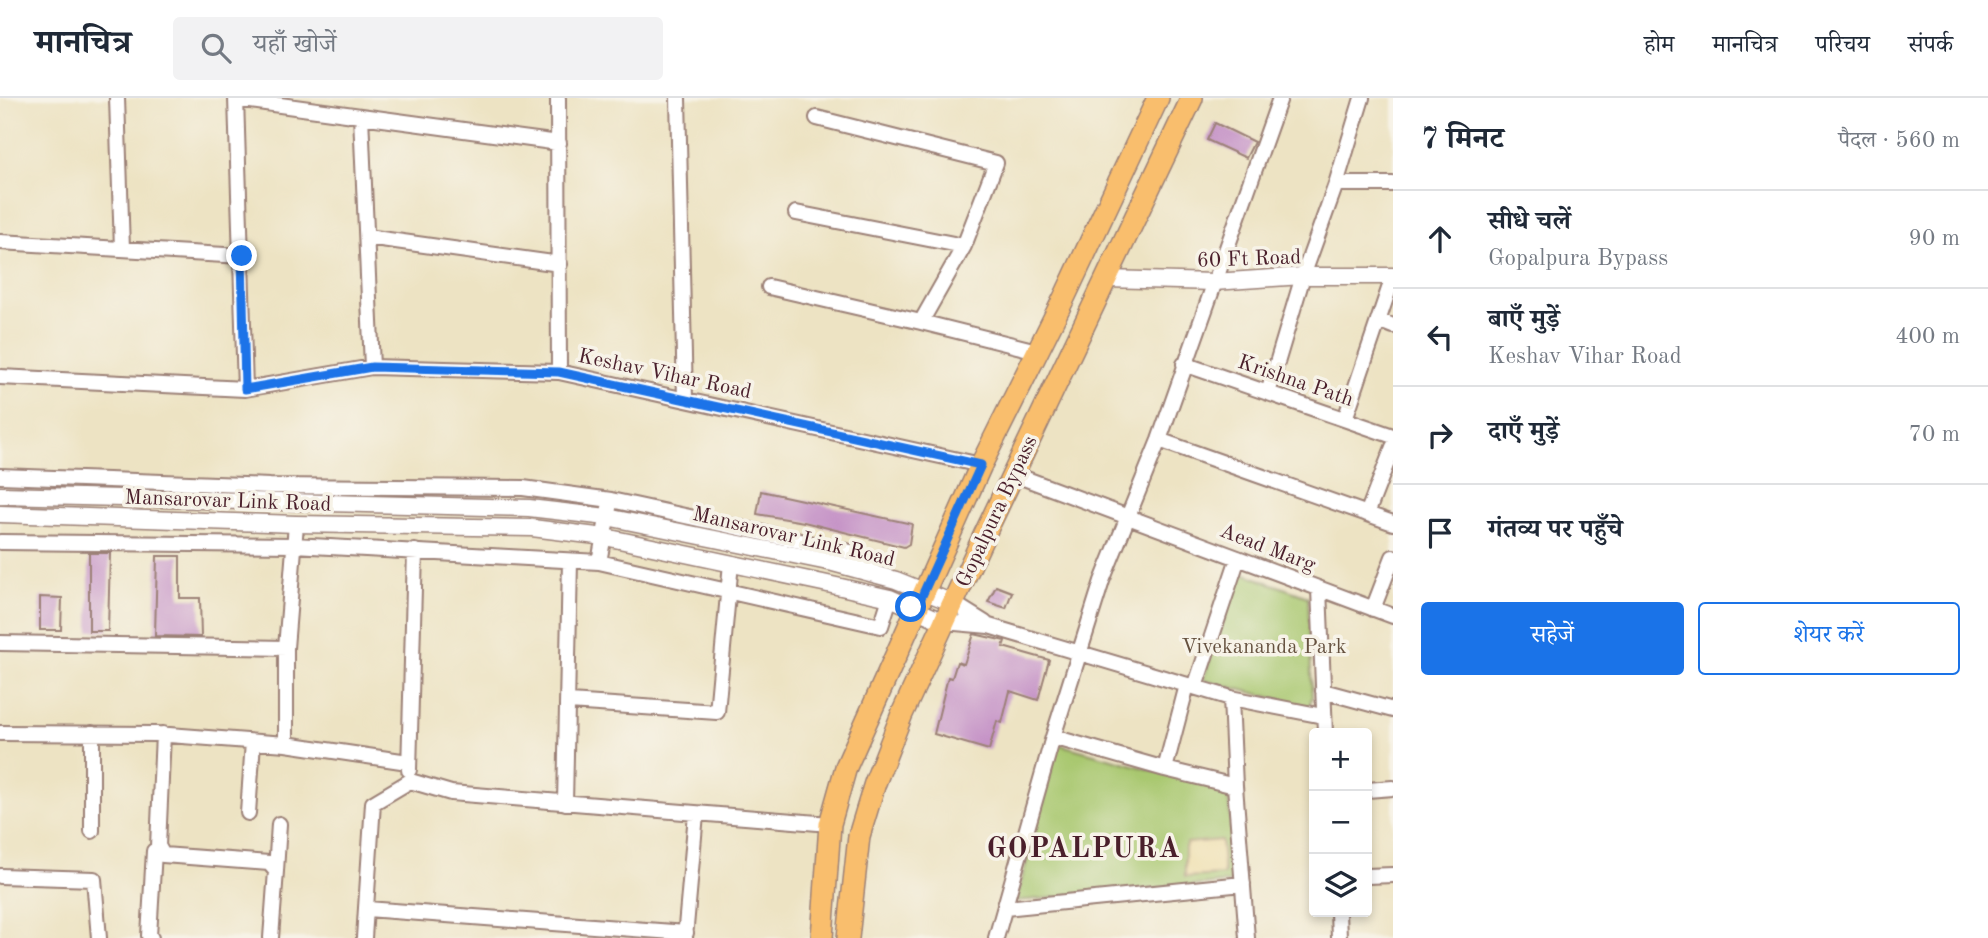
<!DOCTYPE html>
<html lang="hi">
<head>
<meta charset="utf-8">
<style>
  :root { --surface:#fff; --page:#f2f2f3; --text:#1f2937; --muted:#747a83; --line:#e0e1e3; --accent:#1a73e8 }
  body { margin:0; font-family:"Old Standard TT","Noto Serif Devanagari",serif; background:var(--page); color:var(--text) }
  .controls { position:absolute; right:21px; bottom:21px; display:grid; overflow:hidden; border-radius:7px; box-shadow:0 4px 10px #0003 }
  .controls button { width:63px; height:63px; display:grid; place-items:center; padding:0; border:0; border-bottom:2px solid var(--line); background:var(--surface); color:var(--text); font:35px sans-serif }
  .stop { position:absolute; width:21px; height:21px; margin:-16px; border:5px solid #1a73e8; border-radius:50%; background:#fff }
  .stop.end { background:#1a73e8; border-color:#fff; box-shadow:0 2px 7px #0008 }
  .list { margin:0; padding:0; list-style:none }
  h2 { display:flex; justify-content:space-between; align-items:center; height:91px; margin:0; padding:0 28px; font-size:30px }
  h2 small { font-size:23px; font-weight:400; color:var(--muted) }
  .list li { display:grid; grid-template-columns:46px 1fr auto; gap:21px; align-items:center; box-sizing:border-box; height:98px; padding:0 28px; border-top:2px solid var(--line) }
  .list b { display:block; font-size:26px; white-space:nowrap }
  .list p { margin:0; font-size:23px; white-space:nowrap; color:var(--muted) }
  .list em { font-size:23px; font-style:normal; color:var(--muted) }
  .actions { display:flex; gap:14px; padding:21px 28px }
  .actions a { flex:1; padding:16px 0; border:2px solid var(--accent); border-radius:7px; text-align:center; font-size:24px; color:var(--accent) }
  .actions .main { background:var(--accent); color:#fff }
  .icon { flex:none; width:38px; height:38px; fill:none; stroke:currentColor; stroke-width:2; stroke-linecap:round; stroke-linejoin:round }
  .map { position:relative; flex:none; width:1393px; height:840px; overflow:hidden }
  header { display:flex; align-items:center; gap:42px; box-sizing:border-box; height:98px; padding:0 35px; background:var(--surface); border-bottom:2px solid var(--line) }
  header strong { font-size:33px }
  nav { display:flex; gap:38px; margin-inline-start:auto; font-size:24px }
  .search { width:490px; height:63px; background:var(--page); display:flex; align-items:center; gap:18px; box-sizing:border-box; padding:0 24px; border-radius:7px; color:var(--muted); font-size:26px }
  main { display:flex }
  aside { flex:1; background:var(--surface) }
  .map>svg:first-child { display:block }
</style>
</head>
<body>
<header>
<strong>मानचित्र</strong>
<div class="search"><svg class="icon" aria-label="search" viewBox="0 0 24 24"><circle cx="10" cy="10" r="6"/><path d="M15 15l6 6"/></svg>यहाँ खोजें</div>
<nav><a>होम</a><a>मानचित्र</a><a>परिचय</a><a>संपर्क</a></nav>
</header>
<main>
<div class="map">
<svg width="1393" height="840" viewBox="0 0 1393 840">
  <rect width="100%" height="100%" fill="#f7f3e8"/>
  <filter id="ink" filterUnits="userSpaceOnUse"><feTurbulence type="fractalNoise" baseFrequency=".0143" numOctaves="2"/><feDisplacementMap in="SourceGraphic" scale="14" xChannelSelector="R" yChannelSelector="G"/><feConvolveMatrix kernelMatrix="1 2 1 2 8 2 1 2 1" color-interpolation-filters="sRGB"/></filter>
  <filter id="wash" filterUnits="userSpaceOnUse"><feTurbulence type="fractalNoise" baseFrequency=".00686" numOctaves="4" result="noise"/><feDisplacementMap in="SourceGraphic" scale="28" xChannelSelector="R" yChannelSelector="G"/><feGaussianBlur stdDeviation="1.57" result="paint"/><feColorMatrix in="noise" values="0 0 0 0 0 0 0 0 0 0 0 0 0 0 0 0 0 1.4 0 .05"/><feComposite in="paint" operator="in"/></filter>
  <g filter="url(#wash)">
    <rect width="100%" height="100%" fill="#ede3c3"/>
    <path fill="#a9c870" stroke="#7a744e" stroke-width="2" d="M1240,474L1308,499L1312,599L1309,609L1203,582Z
      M1058,646L1228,693L1235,784L1016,803Z"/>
    <path fill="#eeda9e" stroke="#9c7c64" stroke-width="2" d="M1221,742L1224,777L1185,779V749L1187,745Z"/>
    <g id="blocks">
      <path fill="#c694c7" d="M1215,25L1254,44L1246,60L1207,42Z
        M761,393L912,426L909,446L904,449L804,424L757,416Z
        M89,455H110L108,533H89Z
        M157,458H180V500H200L201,539L155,538Z
        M996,488L1012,494L1006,510L988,504Z
        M40,499L62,500L61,532H40Z
        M974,536L1005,543L1003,549L1049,562L1038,602L1010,593L1002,625L997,623L989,652L934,636L948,579L952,580L957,564L964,566Z"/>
    </g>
  </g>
  <g filter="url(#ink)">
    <use href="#blocks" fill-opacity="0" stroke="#9c8177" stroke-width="2"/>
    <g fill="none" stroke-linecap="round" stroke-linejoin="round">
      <defs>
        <path id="minor" d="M117,0L122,151
          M236,0L245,291
          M558,0L559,274
          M678,0L685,301
          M236,1L559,45
          M361,18L372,269
          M1336,86H1393
          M796,115L964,148L996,65L817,20
          M367,139L560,166
          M0,144L242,158
          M769,189L921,224L964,148
          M1378,222L1393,228
          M921,224L1037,253
          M1184,266L1393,338
          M0,279L245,291L372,269L559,274L981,367
          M1268,295L1303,178L1336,86L1362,0
          M1345,321L1393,179
          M1159,342L1393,425
          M1013,376L1393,518
          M0,378L270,388L523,390L611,402L851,454L876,476
          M1367,416L1393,349
          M0,444L294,447L599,464L881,528L890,500
          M599,464L609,410
          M1319,491L1325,635
          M953,505L985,525
          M1373,511L1393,459
          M944,524L989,528L1231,600L1323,618
          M0,545L286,550
          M1195,589L1238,460
          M1323,593L1393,612
          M1231,600L1235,688L1247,840
          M569,604L717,614L731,465
          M0,635L156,636L286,646L408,664
          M163,636L158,748L163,757L269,765L276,773L271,840
          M1053,639L1165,671L1235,688
          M286,646V550L296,426
          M1165,671L1187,587
          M409,672L415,453
          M1367,692L1393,690
          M565,705L570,463
          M248,715L253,644
          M92,733V635
          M276,773L279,726
          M0,778L94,781L99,840
          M1367,778L1393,777
          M1005,810L1243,786
          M367,811L686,835
          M1338,814L1339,840
          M151,840L149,838L154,753
          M364,840L373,705L410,683L451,695L830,726
          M685,840L696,716
          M996,840L1053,639L1102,483L1159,342L1280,0"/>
        <path id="tertiary" d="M1107,181L1214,184L1303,178H1393
          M0,397L529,410L607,419L833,465L896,482L953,505
          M0,416L296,426L532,430L605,439L823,485L890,500L944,524"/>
        <path id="primary" d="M822,840L830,726L846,669L981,367L1065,198L1158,0
          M848,840L859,738L875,685L902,616L981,444L1192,0"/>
      </defs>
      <use href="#minor" stroke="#9c8177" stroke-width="18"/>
      <use href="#tertiary" stroke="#9c8177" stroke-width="19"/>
      <use href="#primary" stroke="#9c8177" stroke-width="24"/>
      <use href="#minor" stroke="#fff" stroke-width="14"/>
      <use href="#tertiary" stroke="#fff" stroke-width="16"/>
      <use href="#primary" stroke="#f9be6d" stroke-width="21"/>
    </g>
  </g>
  <g fill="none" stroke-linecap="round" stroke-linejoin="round" filter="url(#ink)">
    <path stroke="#1a73e8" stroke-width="9" d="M242,158L245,291L372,269L559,274L981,367L916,511L911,509"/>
  </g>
  <g text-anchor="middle" stroke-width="7" stroke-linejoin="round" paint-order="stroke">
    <g font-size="21" fill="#4a1f2b" stroke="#f7f3e8">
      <text transform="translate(1249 160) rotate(-2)" y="7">60 Ft Road</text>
      <text transform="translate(665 275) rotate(12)" y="7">Keshav Vihar Road</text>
      <text transform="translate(1296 282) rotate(19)" y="7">Krishna Path</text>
      <text transform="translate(228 402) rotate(2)" y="7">Mansarovar Link Road</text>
      <text transform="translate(996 413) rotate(-65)" y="7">Gopalpura Bypass</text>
      <text transform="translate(794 438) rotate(13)" y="7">Mansarovar Link Road</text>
      <text transform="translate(1268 449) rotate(21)" y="7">Aead Marg</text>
    </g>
    <g font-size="21" fill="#665240" stroke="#f7f3e8">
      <text x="1264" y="555">Vivekananda Park</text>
    </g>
    <g font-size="28" font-weight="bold" letter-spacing="2" fill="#4a1f2b" stroke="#f7f3e8">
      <text x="1084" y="759">GOPALPURA</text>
    </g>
  </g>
</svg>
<div class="controls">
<button>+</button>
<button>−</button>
<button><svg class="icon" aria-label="layers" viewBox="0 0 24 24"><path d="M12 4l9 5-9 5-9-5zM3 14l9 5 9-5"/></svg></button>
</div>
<div class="stop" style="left:911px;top:509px"></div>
<div class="stop end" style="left:242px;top:158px"></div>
</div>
<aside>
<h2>7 मिनट<small>पैदल · 560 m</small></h2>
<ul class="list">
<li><svg class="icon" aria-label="ahead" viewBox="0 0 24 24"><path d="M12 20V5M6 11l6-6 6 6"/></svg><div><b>सीधे चलें</b><p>Gopalpura Bypass</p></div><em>90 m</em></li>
<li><svg class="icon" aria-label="left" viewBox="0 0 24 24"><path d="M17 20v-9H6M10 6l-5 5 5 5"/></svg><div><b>बाएँ मुड़ें</b><p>Keshav Vihar Road</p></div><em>400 m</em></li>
<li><svg class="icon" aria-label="right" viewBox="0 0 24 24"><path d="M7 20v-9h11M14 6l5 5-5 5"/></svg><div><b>दाएँ मुड़ें</b></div><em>70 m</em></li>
<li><svg class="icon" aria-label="arrive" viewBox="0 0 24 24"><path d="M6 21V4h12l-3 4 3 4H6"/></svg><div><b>गंतव्य पर पहुँचे</b></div></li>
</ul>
<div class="actions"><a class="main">सहेजें</a><a>शेयर करें</a></div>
</aside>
</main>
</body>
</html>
